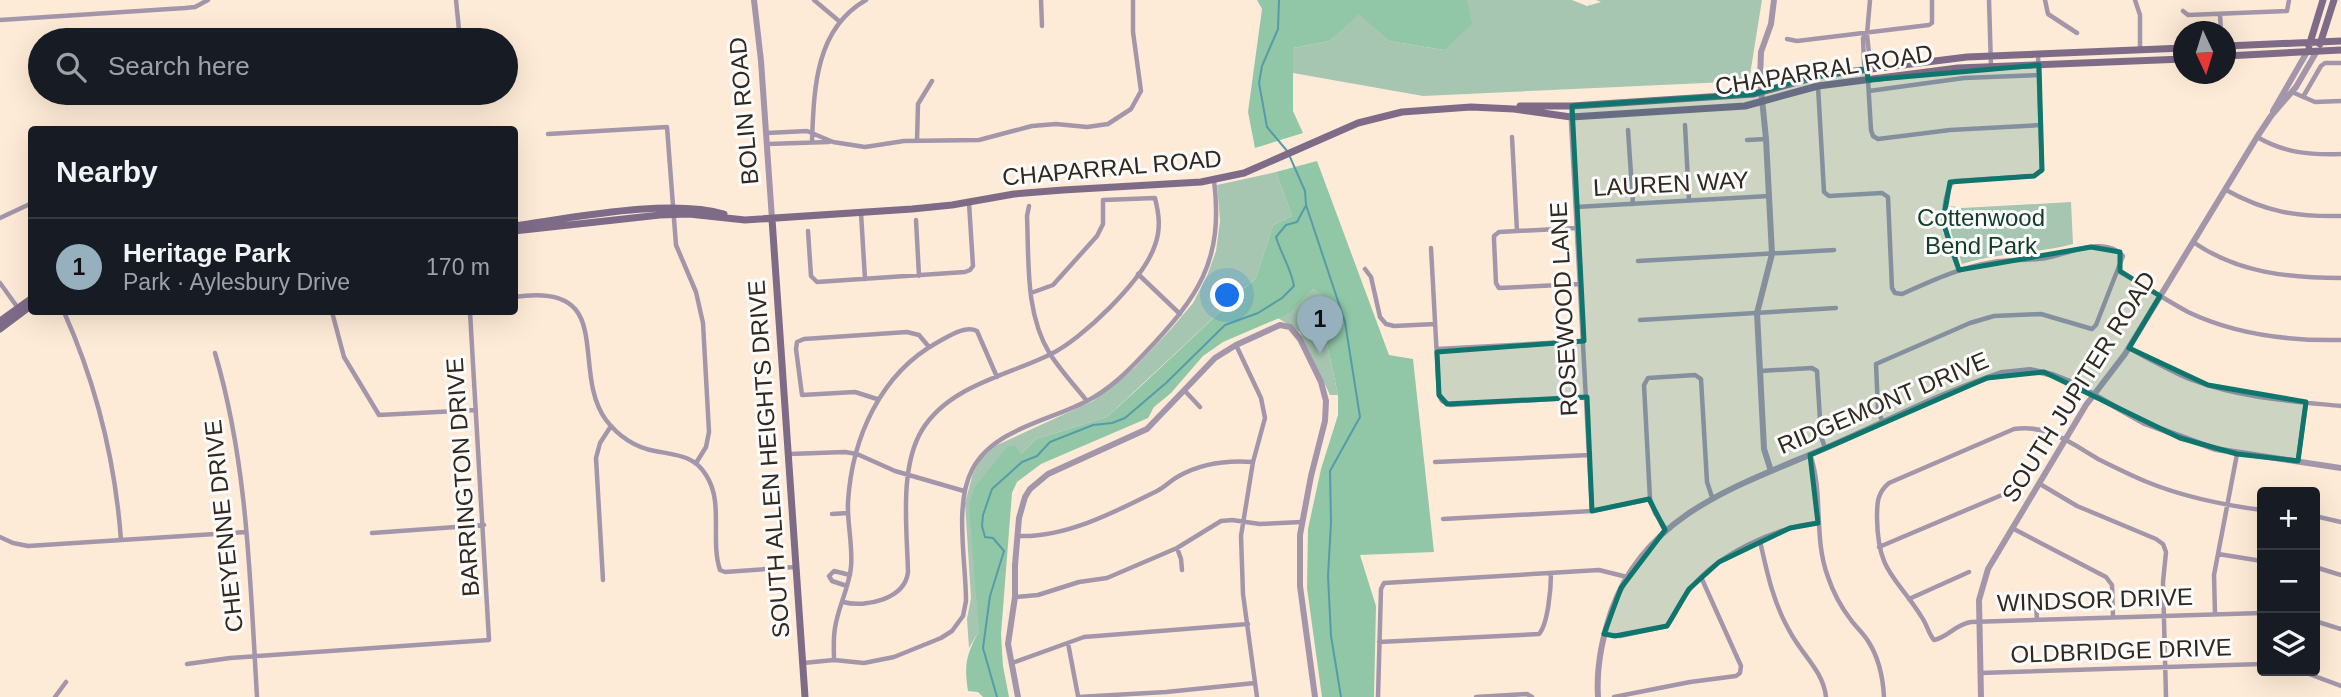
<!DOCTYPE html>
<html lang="en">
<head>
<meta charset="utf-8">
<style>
  :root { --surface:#171b24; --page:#242831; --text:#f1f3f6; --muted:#9ea1a6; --line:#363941; --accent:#96b0be }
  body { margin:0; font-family:Helvetica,sans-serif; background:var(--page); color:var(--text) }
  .controls { position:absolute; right:21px; bottom:21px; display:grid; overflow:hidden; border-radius:7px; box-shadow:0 7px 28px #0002 }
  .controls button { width:63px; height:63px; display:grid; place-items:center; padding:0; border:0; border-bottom:2px solid var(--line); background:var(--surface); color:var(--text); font:35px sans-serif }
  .compass { position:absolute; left:2173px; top:21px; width:63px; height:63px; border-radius:50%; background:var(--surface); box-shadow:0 7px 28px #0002; rotate:176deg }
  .you { position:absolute; left:1228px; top:296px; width:24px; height:24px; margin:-18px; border:5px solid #fff; border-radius:50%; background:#1a73e8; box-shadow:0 0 0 10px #1a73e833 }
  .badge { display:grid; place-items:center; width:46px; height:46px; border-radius:50%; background:var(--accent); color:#111; font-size:23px; font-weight:700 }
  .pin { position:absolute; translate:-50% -58px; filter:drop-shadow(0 2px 4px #0008) }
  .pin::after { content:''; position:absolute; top:37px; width:24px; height:21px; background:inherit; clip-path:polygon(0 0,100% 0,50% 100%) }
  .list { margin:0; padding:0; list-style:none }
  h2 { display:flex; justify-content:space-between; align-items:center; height:91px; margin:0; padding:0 28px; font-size:30px }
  h2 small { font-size:23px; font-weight:400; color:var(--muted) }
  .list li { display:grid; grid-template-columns:46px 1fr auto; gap:21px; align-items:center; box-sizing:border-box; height:98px; padding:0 28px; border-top:2px solid var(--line) }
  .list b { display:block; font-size:26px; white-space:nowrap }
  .list p { margin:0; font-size:23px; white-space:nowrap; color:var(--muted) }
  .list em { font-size:23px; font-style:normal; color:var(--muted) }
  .icon { flex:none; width:38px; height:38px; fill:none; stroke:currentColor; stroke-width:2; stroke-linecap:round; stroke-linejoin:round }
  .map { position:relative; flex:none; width:2341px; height:697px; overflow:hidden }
  .search { position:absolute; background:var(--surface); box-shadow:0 7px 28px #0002; left:28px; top:28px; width:490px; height:77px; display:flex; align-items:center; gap:18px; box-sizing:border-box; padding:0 24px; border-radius:38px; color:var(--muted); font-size:26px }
  .panel { position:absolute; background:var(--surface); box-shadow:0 7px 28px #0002; left:28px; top:126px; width:490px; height:189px; border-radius:7px }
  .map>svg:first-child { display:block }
</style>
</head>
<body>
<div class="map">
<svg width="2341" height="697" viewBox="0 0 2341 697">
  <rect width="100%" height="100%" fill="#feebd7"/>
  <path fill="#a6c6b2" d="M1467,0H1572L1587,6L1601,2L1596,0H1762L1749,81L1423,96L1293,73V48L1330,41L1359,13L1389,41L1444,50Z
    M1276,172L1292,216L1273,225L1256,278L1107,417L1036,439L1020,455L979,631L969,648L967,619L971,598L965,503L973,473L981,459L995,446L1093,401L1134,368L1171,329L1193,303L1207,276L1216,251L1220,221L1217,185Z
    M2071,202L2073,244C2036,254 1999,252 1962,264L1951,232V206L1962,208Z
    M1313,289L1322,295L1324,330L1338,395H1330L1300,332L1278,318L1291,313Z"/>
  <path fill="#91c7a7" d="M1257,0H1467L1472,24L1444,50L1389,41L1359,14L1330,41L1293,48V111L1303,133L1255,148L1248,112L1262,9Z
    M1317,161L1389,355L1413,359L1434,552L1360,555L1376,606L1374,697H1322L1307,588L1308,529L1321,469L1338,415V395L1324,330L1322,295L1313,289L1291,313L1223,342L1203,356L1171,393L1154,407L1148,418L1041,464L1017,482L1012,493L1001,634L1003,666L1009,697H983L978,692L968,691C964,665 966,655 979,631L969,504L975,487L1007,447L1015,445L1021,454L1036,439L1107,417L1140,387L1256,278L1273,225L1292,216L1276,172Z"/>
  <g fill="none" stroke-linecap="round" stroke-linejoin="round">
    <path stroke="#559ca9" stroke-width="2" d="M1279,0L1278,29L1262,66L1259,83L1267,127L1288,152
      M1290,157L1305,191L1306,205L1345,322L1360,417L1330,471L1331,523L1328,576L1331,636L1341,697
      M997,697L983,648L990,596L1004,551L993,538L985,537L982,526L983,515L992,489L1022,462L1037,456L1050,442L1093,425L1112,423L1125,418L1166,383L1225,325L1258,313L1282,298L1294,286C1291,268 1281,254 1276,237L1286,225L1297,222L1305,207"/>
    <path stroke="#a396aa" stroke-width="4.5" d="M456,0L460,40
      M814,0L839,21
      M1041,0L1042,26
      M1989,0L1991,67
      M2045,0L2048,14L2077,33
      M2135,0L2140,15V51
      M2183,11L2188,15L2287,11L2289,0
      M2220,14L2221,32
      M0,20L185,8L195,7L208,0
      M1867,34L1870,64L1867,69
      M1787,39L1797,41L1929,25L1932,23V0
      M1867,69L1864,64L1863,38L1867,34L1870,0
      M1868,80L1871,130L1873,136L1878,139L1950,130L2041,125
      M1818,86L1824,192L1829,196L1882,193L1888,197L1892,288L1895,293L1902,294C1931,281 1961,267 1993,262C2010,259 2029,261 2046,258C2069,254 2104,235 2123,256L2096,325L2092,329L2041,314L1994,316L1970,323L1876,364L1878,410L1883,423
      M1869,91L1964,78L2039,75
      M2292,92L2315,102L2341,101
      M2303,97L2321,66L2325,63H2341
      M1572,106L1571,122L1592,511
      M1685,125L1689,201
      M1628,130L1633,204
      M767,133L807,131L833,142L865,147L904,141L979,140L1032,126L1056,124L1087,127L1108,124L1131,109L1141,91L1133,32V0
      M548,134L667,127L676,245L696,292L703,323L709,432L706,447L696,463
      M1512,137L1517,231
      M2257,137C2285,153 2309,155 2341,154
      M1747,140L1766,139
      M812,141C814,89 815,29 866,0
      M917,141L918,104L932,81
      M767,144L829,142
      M2226,190C2266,212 2296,217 2341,216
      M1029,206L1027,216C1029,261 1025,314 1050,354C1061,371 1075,386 1087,401
      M1576,207L1769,196
      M861,213L865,279
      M0,218L32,203
      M916,220L919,276
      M1577,228L1499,232L1494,236V240L1496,283L1499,288L1580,284
      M808,231L811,276L817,282L965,272L970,270L973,266L969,203
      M2193,242C2238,273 2289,278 2341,278
      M1431,248L1439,395L1442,401L1450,405L1587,397
      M1638,261L1834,250
      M1365,269L1371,277L1380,317L1386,324L1394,326L1435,324
      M1959,270C1947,241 1937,214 1951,184L1955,181L2034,176L2042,170L2038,55
      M2118,271C2142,284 2164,299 2188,312C2236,335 2289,341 2341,340
      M1138,274L1180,314
      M0,283L18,308
      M514,297C619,281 569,369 606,420C618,436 636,448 655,451C675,455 694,455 706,475C724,502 710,540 720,570L725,572L795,567
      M64,312C97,386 115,459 121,540
      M332,312L344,357L379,415L476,410
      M1640,320L1836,308
      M1236,345L1261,398L1265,418L1253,462L1241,536L1243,594L1257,697
      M2129,348C2149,359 2170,371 2192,380C2240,398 2290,401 2341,406
      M1437,349L1584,341
      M215,353C248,465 250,581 257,697
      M1760,371L1812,368L1817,371L1821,436L1825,448
      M1185,391L1200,407
      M877,399L855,392L802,395L796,349L797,342L804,339L907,332L919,335L929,347
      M789,454L845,452L857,454L895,471L964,491
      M1810,454C1824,494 1813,537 1828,577C1833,592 1841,607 1851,620C1856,627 1863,633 1868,641C1879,658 1883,677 1884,697
      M2298,461L2306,402
      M1435,462L1590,455
      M2040,484L2077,506L2156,539L2163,544L2166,552L2163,582L2166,697
      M2262,510C2223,505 2184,497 2147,482C2130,475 2114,467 2098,459C2071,443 2047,424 2014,429L1889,483C1877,493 1877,503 1877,518C1878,573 1895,575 1921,616C1927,624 1928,633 1934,640C1948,637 1956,624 1971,622L2262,613
      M832,514L848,513
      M2315,516L2341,522
      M1443,519L1592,511L1650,499
      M2012,528L2106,577L2112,585L2113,617
      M1666,529L1655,513L1650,499L1644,385L1648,378L1695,375L1701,379L1707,482L1712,497
      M372,533L484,525
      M1018,536C1065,538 1115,512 1157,491C1165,487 1171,480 1179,476C1202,463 1227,460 1253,462
      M0,537L13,543L28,546L246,532
      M1760,541C1767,572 1773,602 1789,630C1801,654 1823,670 1826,697
      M1879,547L2016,489
      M1177,548L1181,559L1182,570
      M2218,554L2262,561
      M2315,567L2341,575
      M603,580L596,458L600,443L611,426
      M847,586L832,581L829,576L834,571L850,575
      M1015,597L1038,595L1079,582L1107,578L1177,548L1221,521L1232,520L1260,524L1302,522
      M1909,599L1969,572
      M843,602C866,608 905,599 908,572C907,529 899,468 922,430C949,386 1006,376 1049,355C1082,340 1144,279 1155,245C1161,229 1159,214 1155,198L1103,200V224L1097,236L1053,285L1031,293
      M2036,603L2037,620
      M2215,614L2214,575L2237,454
      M2315,621L2341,629
      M1604,634L1620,636L1667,626C1676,615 1680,600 1690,589C1717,555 1775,527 1818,523
      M1379,642L1539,634C1548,624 1551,588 1551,573
      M1068,643L1078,696
      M834,660C834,650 833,639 835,628C838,607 849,588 851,567C853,545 847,524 848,502C852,438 880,374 938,342C949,336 965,325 977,331L997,377
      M803,663L834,660L864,663L894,657L941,638L952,631L963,616L966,601C966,562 954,504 972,470C993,429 1049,421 1087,401C1110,389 1127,372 1144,354C1198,297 1224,262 1214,180
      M1012,663L1084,637L1248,624
      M187,664L230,658L489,640L470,312
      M2301,671L2341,686
      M1980,673L2262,664
      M55,697L66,682
      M1078,697L1166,692L1255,683
      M1378,697L1381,589L1384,583L1599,570L1627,577
      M1476,697L1527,694L1532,697
      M1614,697L1690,682L1736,676L1740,673L1741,666L1701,577"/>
    <path stroke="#a396aa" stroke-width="6" d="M754,0L761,61L772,219
      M2273,111L2307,52
      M1771,471L1764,449L1757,313L1772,254L1766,139L1760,79L1761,52L1771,24L1774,0
      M1018,697L1008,644L1015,597V565L1019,518L1025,497L1030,489L1048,474L1147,429L1215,358L1236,345L1280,325L1290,327L1300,339L1321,382L1326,401L1325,421L1311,476L1300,535V586L1315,697
      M1598,697C1596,666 1602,638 1612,609C1648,509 1747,483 1835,444C1889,420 1944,392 2001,373L2030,370L2053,375L2073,383L2144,423L2215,449L2341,468
      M1981,697L1979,600L1988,569L2086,405L2125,354L2257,137L2271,116L2296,87L2317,51"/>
    <path stroke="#7e6b88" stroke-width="7" d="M2320,44L2334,0
      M2226,46L2341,41
      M2309,46L2323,0
      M2226,56L2341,50
      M1520,106H1572L1754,94L1823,75L1967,57L2184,48
      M772,219L805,697
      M514,226C572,218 669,198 724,214
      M514,231L660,215L689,214L745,220L912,209L952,205L1014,194L1063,190L1201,182L1244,173L1358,123L1402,112L1471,107L1514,109L1571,117L1745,106L1818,86L1958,68L2184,59
      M0,321L32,298
      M0,329L32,305"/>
  </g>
  <path fill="#0f766e" fill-opacity="0.2" stroke="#0f766e" stroke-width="5" stroke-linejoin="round" d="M2039,65L2042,170L2034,176L1950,182L1943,222L1959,270L2091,247L2120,252V271L2160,296L2129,348L2208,385L2306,402L2298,461L2237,454L2180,438L2044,372L1987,378L1810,455L1818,523L1790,528L1719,562L1689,589L1667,626L1615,636L1604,634L1621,588L1665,530L1649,499L1592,511L1587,397L1447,404L1439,395L1437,352L1584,341L1572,106L1754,94L1805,78L1867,69L1868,80Z"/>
  <g text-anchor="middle" stroke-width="6" stroke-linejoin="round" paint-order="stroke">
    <g font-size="24" fill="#31281f" stroke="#fcfcfc">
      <text transform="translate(1824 70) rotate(-9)" y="8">CHAPARRAL ROAD</text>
      <text transform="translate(744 111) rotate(-95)" y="8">BOLIN ROAD</text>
      <text transform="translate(1112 168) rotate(-5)" y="8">CHAPARRAL ROAD</text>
      <text transform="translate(1671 184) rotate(-3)" y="8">LAUREN WAY</text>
      <text transform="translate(1564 309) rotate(-93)" y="8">ROSEWOOD LANE</text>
      <text transform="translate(2079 387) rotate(-58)" y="8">SOUTH JUPITER ROAD</text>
      <text transform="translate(1883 403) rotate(-23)" y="8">RIDGEMONT DRIVE</text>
      <text transform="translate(769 459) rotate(-94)" y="8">SOUTH ALLEN HEIGHTS DRIVE</text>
      <text transform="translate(463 477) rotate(-94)" y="8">BARRINGTON DRIVE</text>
      <text transform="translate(224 526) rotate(-96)" y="8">CHEYENNE DRIVE</text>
      <text transform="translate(2095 600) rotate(-2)" y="8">WINDSOR DRIVE</text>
      <text transform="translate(2121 651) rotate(-2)" y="8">OLDBRIDGE DRIVE</text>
    </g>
    <g font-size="24" fill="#113d27" stroke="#fcfcfc">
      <text x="1981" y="226">Cottenwood<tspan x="1981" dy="28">Bend Park</tspan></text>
    </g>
  </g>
</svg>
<div class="controls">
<button>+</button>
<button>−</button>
<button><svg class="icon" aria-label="layers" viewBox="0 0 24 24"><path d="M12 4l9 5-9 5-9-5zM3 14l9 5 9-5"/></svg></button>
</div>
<svg class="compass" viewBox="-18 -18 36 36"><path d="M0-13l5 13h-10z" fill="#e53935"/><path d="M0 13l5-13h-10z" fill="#9ea1a6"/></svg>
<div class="you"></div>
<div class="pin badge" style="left:1320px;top:354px">1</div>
<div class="search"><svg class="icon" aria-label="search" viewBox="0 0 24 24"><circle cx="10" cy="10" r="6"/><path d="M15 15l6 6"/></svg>Search here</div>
<section class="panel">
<h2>Nearby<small></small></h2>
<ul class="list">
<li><span class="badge">1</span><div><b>Heritage Park</b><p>Park · Aylesbury Drive</p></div><em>170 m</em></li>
</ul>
</section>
</div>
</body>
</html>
